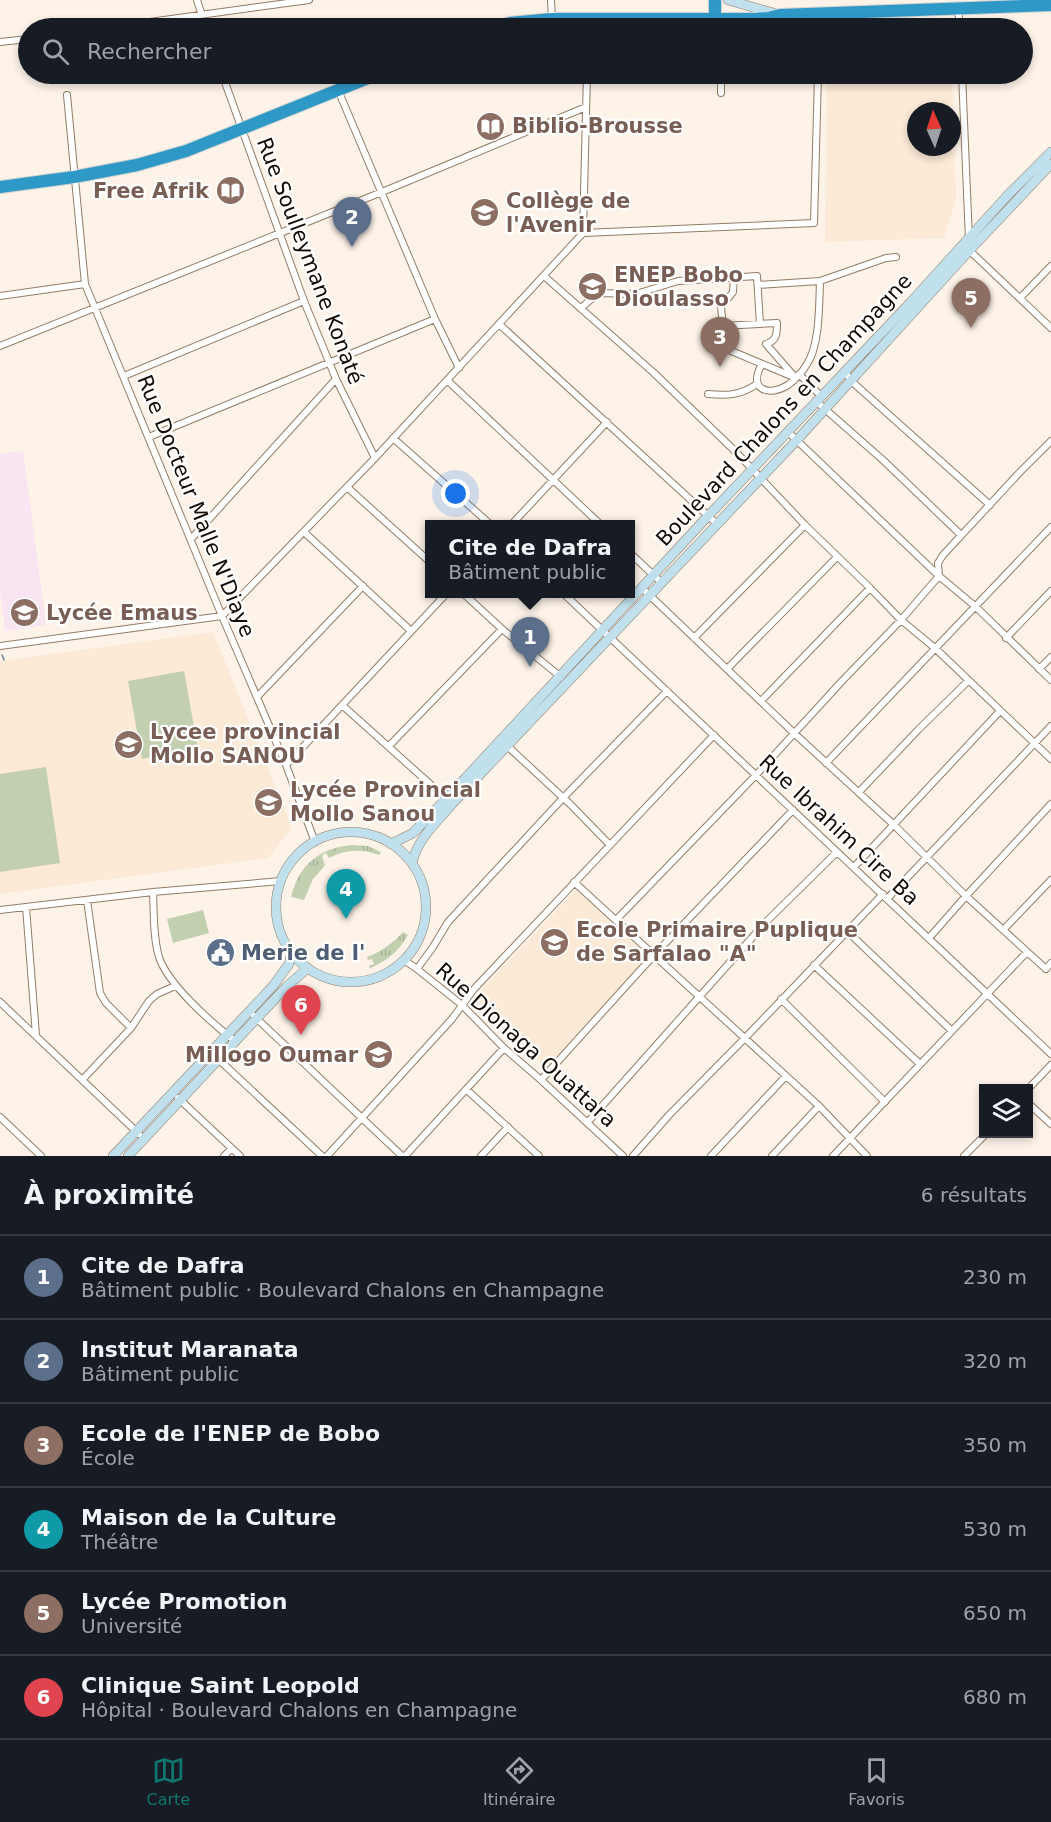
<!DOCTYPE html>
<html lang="fr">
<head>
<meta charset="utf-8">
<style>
  :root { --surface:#171b24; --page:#20242c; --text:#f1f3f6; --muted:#9ea1a6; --line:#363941; --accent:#0f766e }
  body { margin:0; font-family:"DejaVu Sans",sans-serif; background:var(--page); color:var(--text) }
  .controls { position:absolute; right:18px; bottom:18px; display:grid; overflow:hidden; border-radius:0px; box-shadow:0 3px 9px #0003 }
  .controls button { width:54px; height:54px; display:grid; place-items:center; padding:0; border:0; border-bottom:2px solid var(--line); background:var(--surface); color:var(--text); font:30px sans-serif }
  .compass { position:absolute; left:907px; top:102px; width:54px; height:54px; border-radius:50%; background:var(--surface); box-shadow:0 3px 9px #0003; rotate:357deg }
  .you { position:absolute; left:456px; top:494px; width:21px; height:21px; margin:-15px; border:4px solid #fff; border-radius:50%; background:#1a73e8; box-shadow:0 0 0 9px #1a73e833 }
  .badge { display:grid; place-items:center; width:39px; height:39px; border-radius:50%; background:var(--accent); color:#fff; font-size:20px; font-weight:700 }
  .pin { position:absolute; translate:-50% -50px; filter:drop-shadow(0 2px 3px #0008) }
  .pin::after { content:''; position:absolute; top:32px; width:21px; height:18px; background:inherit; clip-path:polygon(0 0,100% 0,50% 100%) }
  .popup { position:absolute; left:425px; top:520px; width:210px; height:78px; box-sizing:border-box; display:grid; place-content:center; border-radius:0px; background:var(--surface); filter:drop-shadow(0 2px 4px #0005); font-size:20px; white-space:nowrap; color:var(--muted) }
  .popup b { font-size:22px; color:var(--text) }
  .popup::after { content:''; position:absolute; left:50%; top:100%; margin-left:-12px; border:12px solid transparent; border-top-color:var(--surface) }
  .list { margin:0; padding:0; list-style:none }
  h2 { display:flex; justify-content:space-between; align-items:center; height:78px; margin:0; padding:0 24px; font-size:26px }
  h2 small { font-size:20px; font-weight:400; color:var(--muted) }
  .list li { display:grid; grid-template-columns:39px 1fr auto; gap:18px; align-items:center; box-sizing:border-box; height:84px; padding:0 24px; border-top:2px solid var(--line) }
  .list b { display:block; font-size:22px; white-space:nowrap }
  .list p { margin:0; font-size:20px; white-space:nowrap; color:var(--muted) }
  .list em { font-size:20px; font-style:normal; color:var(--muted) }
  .icon { flex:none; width:33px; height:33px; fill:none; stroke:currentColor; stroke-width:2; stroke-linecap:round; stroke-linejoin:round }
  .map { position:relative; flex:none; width:1051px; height:1156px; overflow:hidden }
  .search { position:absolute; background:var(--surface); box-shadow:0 3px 9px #0003; left:18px; right:18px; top:18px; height:66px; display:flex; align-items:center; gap:15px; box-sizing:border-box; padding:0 21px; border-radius:33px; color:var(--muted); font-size:22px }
  .sheet { height:582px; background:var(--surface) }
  nav { display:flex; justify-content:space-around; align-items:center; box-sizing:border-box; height:84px; border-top:2px solid var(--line); background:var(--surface); font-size:16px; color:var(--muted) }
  nav a { display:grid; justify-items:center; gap:3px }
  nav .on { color:var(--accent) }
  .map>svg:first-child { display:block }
</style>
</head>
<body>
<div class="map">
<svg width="1051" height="1156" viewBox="0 0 1051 1156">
  <defs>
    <pattern id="grass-tufts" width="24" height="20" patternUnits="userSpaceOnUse" patternTransform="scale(1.5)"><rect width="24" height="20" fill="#c2d0b0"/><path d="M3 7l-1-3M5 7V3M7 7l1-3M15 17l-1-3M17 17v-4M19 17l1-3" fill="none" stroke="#a6b196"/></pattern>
  </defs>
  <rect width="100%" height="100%" fill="#fdf3e9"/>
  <path fill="#f9e4f2" d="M23,451L46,625L5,631L0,591V454Z"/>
  <path fill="#fce9d6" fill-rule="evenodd" d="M827,74H952L956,198L944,238L825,242ZM916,111H952V147H916Z
    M213,632L292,828L268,858L0,894V661Z
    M576,890L649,958L546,1067L473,999Z"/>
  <path fill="url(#grass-tufts)" d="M352,845L368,846L381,852L379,855C362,849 346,849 329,858L326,853L322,856L325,865L323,868L313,879L304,900L291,897C299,865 319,848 352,845Z
    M403,932L408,935C399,951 387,961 370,968L369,966L374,964L372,959L368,960L367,957C382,951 392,944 403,932Z"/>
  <path fill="#c2d0b0" d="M184,671L198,749L142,759L128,681Z
    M46,767L60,863L0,872V774Z
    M203,910L209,933L173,943L167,919Z"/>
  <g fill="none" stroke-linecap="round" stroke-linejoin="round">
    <path stroke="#65849d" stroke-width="1.5" d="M2,655L4,660"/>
    <defs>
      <path id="street" d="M197,0L206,28
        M551,0L552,19
        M958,9L960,28
        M106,28L309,0
        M819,28V14
        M0,42L28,39
        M222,74L304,301L336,379L375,458
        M721,74V93
        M962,74L969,240
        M338,90L435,319L459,368
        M67,95L85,284L222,616L286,765L315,842
        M583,233L587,74
        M969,250L1051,328
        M544,276L654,373L736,452L805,525L870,588L901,620L936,649L1051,759
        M734,277L733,292L721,307L724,337L727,339L729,350L796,378
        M758,285L820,281L886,258L896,257
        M0,296L85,284
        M1020,298L1051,266
        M581,308L598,293L636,294L678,281L757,276L760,324
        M499,324L717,524
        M722,326L777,323C777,333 777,341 766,344L793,375
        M0,346L382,192L586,107
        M762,364C747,390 769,397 788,385C795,380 803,371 807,364C820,345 819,304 820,281
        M845,371L850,380L990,505
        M799,374L822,397
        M124,376L304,301
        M447,380L600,524
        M708,394C728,396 741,395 757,384
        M817,402L884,461L961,535
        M788,432L939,576L976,607L1051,680
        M149,437L435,319
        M393,438L490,524
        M347,487L430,562
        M512,524L607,422
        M304,532L410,630
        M191,539L336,379
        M630,553L662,583
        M642,588L795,734L894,825L966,896L1046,969L1051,963
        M464,594L502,629L561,677
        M564,594L1051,1054
        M694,638L805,525
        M1006,638L1051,591
        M0,646L222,616L375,458L583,233L814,223L818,74
        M727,669L837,557
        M1039,669L1051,657
        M257,697L363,586
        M761,701L870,588
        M342,705L449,801
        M504,743L570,804L609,844
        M389,746L502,629
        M826,763L1051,527
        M286,765L446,594
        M859,792L918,730L968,681
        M854,867L1000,711
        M574,882L819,1106L867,1156
        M153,892C154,913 153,937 159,957C168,985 212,1023 236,1042
        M887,899L1051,726
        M87,900L100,993L106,1003L131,1028
        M26,907L36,1035
        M0,910L153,892L281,881
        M617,919L756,775L843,680L901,620L939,576L938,563L943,555L1021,471L1051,441
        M1004,929L1051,880
        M847,931L952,1031
        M929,938L966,896L1051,804
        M404,960L417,969L462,1005L504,1048L541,1080L623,1156
        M814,965L920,1064
        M417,969L433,947L448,922L563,798L667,691
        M781,999L885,1102
        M0,1002L139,1134
        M254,1016L402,1156
        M216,1057L322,1156
        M83,1079L131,1028L149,1001L157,994L175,986
        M541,1080L655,954L793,810
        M1028,1089L1051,1065
        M467,1090L539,1156
        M178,1098L240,1156
        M1028,1103L1051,1124
        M0,1117L41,1156
        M587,1123L765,923L837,852
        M224,1156L231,1149
        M327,1156L452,1019L474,989L714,735
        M405,1156L504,1048
        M481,1156L508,1127
        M633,1156L670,1114L745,1038L883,894
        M711,1156L786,1076
        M772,1156L819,1106
        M833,1156L1027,952
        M964,1156L986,1134"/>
      <path id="secondary" d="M728,0L780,15
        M276 907a75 75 0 1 1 150 0a75 75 0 1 1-150 0Z
        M391,844L413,833L446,799L708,516L910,303L1007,196L1051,152
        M412,863C418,838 436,823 452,804L796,441L969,251L1051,164
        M113,1156L273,986L289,964L292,952
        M128,1156L287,986L308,968"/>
      <path id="highway" d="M715,20V0
        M490,28L510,23L552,19H754L768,18L780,15L1051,5
        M0,187L74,177L137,165L186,151L378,74"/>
    </defs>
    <use href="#street" stroke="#947c65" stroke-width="8"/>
    <use href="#secondary" stroke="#947c65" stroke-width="10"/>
    <use href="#highway" stroke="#d4d3d2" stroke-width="14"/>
    <use href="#street" stroke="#fff" stroke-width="6"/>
    <use href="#secondary" stroke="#c0e0ee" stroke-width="9"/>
    <use href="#highway" stroke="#2e98c7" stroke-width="12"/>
  </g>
  <defs>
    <symbol id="library-disc" viewBox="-11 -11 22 22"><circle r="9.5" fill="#8d6e63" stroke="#fff"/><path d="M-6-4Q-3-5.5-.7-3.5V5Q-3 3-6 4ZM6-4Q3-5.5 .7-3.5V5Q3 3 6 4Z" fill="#fff"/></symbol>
    <symbol id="university-disc" viewBox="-11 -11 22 22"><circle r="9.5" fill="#8d6e63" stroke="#fff"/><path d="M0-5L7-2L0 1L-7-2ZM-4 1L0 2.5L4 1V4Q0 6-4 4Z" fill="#fff"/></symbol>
    <symbol id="school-disc" viewBox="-11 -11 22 22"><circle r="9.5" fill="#8d6e63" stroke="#fff"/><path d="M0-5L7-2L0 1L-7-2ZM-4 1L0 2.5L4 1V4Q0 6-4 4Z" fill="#fff"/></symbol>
    <symbol id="civic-disc" viewBox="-11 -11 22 22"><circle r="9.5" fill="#5c6f8a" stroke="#fff"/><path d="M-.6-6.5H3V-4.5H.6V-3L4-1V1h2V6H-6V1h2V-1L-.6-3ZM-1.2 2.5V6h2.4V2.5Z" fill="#fff"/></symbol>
  </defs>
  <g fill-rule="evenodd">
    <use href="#library-disc" x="474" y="110" width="33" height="33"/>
    <use href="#library-disc" x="214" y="174" width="33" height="33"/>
    <use href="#university-disc" x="468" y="196" width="33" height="33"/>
    <use href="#school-disc" x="576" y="270" width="33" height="33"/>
    <use href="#school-disc" x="8" y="596" width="33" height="33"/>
    <use href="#school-disc" x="112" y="728" width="33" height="33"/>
    <use href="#school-disc" x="252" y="786" width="33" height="33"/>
    <use href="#school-disc" x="538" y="926" width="33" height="33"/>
    <use href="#civic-disc" x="204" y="936" width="33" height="33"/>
    <use href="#school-disc" x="362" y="1038" width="33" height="33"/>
  </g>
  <g text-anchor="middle" stroke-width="4.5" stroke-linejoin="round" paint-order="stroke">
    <g font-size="21" font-weight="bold" fill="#785e54" stroke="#fff" text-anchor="start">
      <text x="512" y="133">Biblio-Brousse</text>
      <text x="209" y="198" text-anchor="end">Free Afrik</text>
      <text x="506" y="208">Collège de<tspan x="506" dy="24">l'Avenir</tspan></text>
      <text x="614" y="282">ENEP Bobo<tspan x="614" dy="24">Dioulasso</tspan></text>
      <text x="46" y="620">Lycée Emaus</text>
      <text x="150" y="739">Lycee provincial<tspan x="150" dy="24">Mollo SANOU</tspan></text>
      <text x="290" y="797">Lycée Provincial<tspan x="290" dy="24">Mollo Sanou</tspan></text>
      <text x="576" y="937">Ecole Primaire Puplique<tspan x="576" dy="24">de Sarfalao "A"</tspan></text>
      <text x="358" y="1062" text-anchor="end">Millogo Oumar</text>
    </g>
    <g font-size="21" fill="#120a03" stroke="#fff">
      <text transform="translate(310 261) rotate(69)" y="7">Rue Soulleymane Konaté</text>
      <text transform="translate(784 410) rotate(-47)" y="7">Boulevard Chalons en Champagne</text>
      <text transform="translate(196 506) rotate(68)" y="7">Rue Docteur Malle N'Diaye</text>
      <text transform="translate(839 830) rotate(43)" y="7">Rue Ibrahim Cire Ba</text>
      <text transform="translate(526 1045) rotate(42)" y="7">Rue Dionaga Ouattara</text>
    </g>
    <g font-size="21" font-weight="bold" fill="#4e5e75" stroke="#fff" text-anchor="start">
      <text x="241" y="960">Merie de l'</text>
    </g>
  </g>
</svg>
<div class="controls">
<button><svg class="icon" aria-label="layers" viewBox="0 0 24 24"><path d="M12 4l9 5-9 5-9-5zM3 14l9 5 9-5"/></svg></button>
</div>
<svg class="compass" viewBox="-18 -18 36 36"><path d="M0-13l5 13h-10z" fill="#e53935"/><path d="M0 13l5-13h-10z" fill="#9ea1a6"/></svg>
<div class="you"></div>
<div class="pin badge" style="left:530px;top:667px;background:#5c6f8a">1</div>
<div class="popup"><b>Cite de Dafra</b>Bâtiment public</div>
<div class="pin badge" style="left:352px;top:247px;background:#5c6f8a">2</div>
<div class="pin badge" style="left:720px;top:367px;background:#8d6e63">3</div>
<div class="pin badge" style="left:346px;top:919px;background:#0f9aa8">4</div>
<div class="pin badge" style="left:971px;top:328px;background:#8d6e63">5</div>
<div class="pin badge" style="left:301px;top:1035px;background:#e0444e">6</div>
<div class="search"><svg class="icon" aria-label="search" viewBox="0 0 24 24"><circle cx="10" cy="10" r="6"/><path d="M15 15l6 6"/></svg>Rechercher</div>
</div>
<section class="sheet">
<h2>À proximité<small>6 résultats</small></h2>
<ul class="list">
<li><span class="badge" style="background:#5c6f8a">1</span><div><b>Cite de Dafra</b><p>Bâtiment public · Boulevard Chalons en Champagne</p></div><em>230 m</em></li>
<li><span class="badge" style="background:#5c6f8a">2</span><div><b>Institut Maranata</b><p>Bâtiment public</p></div><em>320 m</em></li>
<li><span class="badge" style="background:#8d6e63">3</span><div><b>Ecole de l'ENEP de Bobo</b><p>École</p></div><em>350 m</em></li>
<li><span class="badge" style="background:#0f9aa8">4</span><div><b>Maison de la Culture</b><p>Théâtre</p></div><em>530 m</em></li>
<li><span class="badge" style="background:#8d6e63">5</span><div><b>Lycée Promotion</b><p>Université</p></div><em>650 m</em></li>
<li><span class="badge" style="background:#e0444e">6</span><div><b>Clinique Saint Leopold</b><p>Hôpital · Boulevard Chalons en Champagne</p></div><em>680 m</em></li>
</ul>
</section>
<nav>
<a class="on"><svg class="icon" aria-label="map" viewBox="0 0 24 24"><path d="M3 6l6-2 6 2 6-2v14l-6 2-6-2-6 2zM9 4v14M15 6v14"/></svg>Carte</a>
<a><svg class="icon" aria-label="directions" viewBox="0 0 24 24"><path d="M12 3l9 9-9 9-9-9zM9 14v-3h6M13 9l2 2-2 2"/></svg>Itinéraire</a>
<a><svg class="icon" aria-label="saved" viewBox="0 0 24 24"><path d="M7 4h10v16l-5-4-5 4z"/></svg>Favoris</a>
</nav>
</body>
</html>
